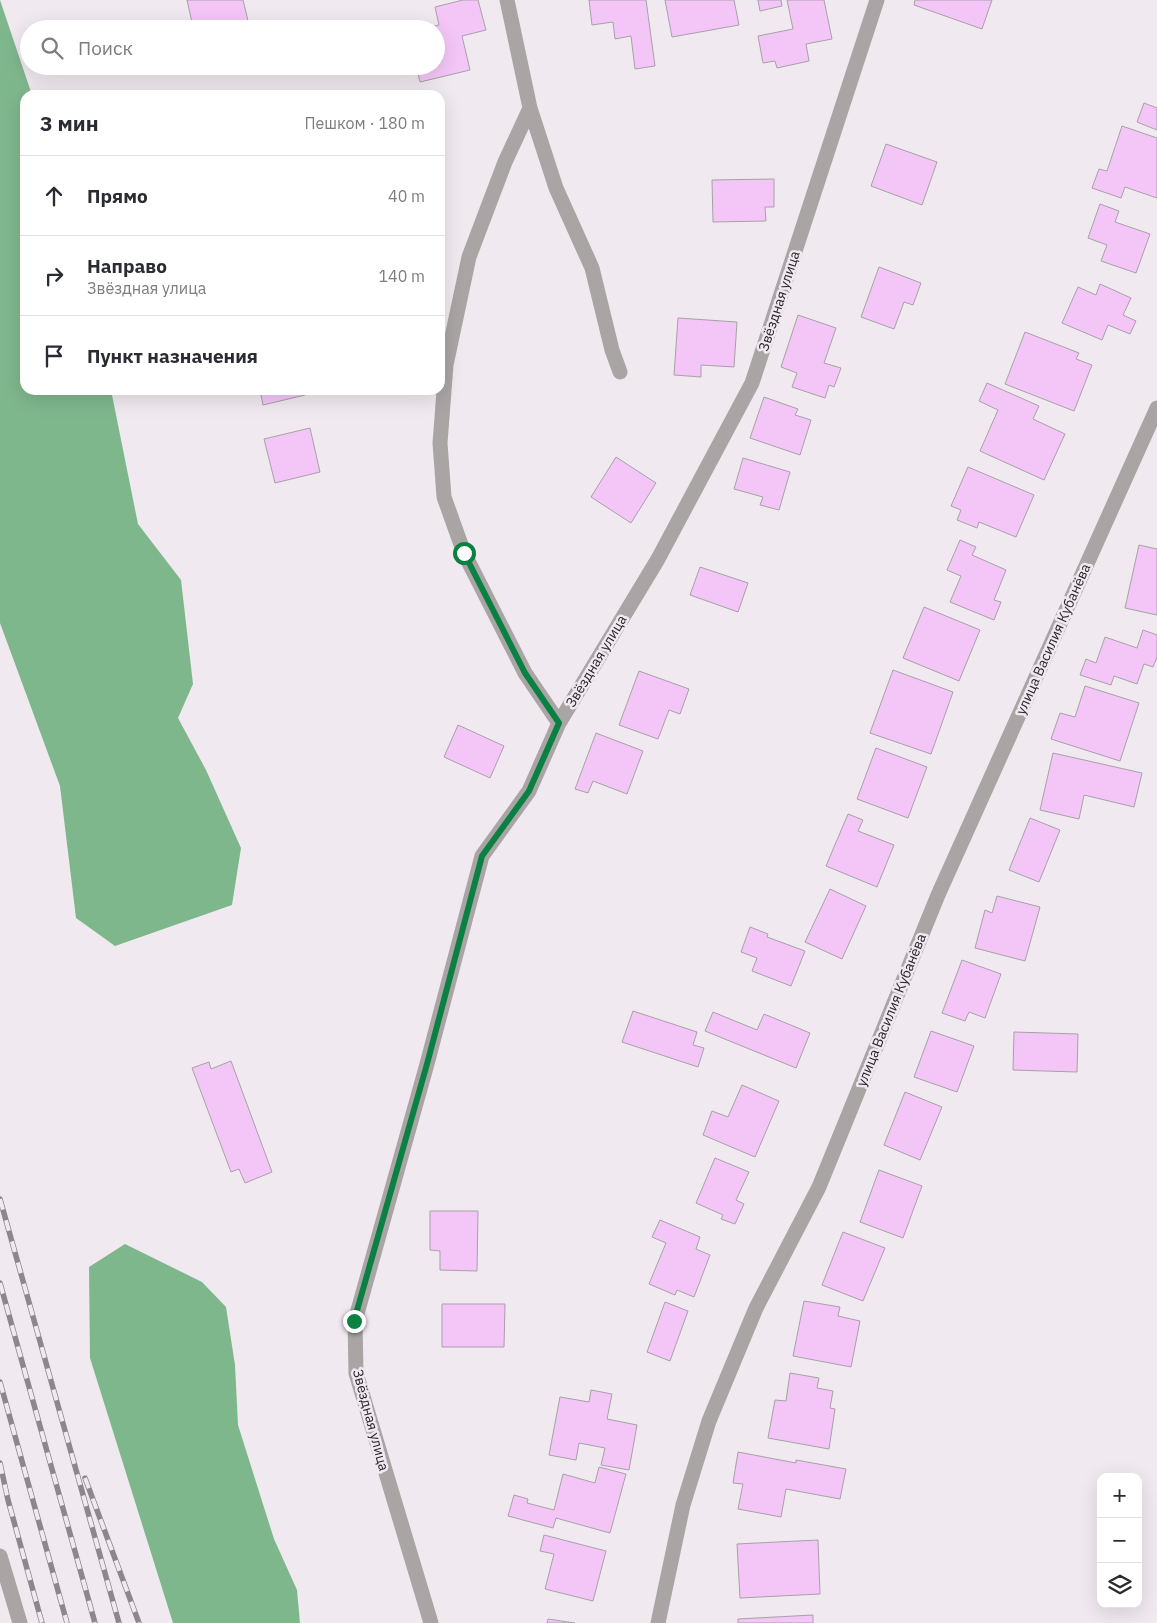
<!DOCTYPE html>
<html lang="ru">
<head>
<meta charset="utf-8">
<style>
  :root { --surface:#fff; --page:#f7f7f7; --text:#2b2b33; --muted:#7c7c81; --line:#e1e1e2 }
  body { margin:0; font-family:"IBM Plex Sans",sans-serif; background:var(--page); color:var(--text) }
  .controls { position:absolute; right:15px; bottom:15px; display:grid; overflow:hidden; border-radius:10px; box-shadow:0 5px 20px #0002 }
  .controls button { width:45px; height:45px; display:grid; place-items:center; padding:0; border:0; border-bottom:1px solid var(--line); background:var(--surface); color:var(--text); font:25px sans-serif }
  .stop { position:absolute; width:15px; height:15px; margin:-11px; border:4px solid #0b8043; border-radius:50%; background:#fff }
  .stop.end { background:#0b8043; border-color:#fff; box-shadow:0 1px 5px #0008 }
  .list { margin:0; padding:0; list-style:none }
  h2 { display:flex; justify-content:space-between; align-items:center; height:65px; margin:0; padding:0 20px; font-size:21px }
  h2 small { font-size:16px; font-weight:400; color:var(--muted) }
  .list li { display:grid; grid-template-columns:32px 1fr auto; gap:15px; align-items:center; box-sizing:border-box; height:80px; padding:0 20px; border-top:1px solid var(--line) }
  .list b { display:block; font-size:19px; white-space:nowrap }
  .list p { margin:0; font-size:16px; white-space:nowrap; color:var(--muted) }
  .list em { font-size:16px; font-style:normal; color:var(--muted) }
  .icon { flex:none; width:28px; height:28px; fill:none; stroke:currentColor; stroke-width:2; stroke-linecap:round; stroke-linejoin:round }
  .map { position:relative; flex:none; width:1157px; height:1623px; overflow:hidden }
  .search { position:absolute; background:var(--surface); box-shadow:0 5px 20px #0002; left:20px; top:20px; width:425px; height:55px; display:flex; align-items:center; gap:12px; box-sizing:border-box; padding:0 18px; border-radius:28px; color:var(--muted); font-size:19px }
  .panel { position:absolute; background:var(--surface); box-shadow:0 5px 20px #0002; left:20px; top:90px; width:425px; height:305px; border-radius:15px }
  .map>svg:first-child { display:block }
</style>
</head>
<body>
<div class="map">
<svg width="1157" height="1623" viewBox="0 0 1157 1623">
  <rect width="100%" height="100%" fill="#f0e9f0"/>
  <path fill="#7fb78d" d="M0,0L32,95H25V390H111L138,524L181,580L193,684L178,718L206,770L241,848L232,905L115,946L76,918L60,786L0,623Z
    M125,1244L202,1282L226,1307L235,1365L238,1425L274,1539L297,1590L300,1623H173L90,1358L89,1267Z"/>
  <path fill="#f4c6f8" stroke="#a7a1a7" d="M187,0H243L250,29H187L193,27Z
    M463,0H478L486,30L462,36L470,70L420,82L416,66H436V29H422L439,25L435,7Z
    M589,0H646L655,66L635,69L631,36L615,39L613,22L592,25Z
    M665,0H734L739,25L672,37Z
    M758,0H781L782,6L760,11Z
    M787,0H824L832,39L806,44L809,61L777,68L775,61L763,63L758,36L793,29Z
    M915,0H992L982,29L914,5Z
    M1144,103L1157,108V130L1137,122Z
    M1122,126L1157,138V198L1125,187L1121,198L1092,188L1099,169L1107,171Z
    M886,144L937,162L922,205L871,186Z
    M774,179V207H765L766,221L713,222L712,180Z
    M1100,204L1119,211L1115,222L1150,234L1136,273L1101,261L1107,245L1088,238Z
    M879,267L921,283L913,305L904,302L894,329L861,317Z
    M1100,284L1131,298L1123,315L1136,321L1130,334L1108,325L1102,340L1062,323L1078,287L1096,295Z
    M798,315L836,328L824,363L841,368L834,387L829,385L825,398L792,387L797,373L781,367Z
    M678,318L737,322L734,367L701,365V377L674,375Z
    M1025,332L1079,353L1076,359L1092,365L1074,411L1005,384Z
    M987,383L1039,406L1033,419L1065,434L1044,480L980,451L998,410L979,401Z
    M260,390H304L305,395L263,405Z
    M764,397L798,409L795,415L811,420L800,455L750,438Z
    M310,428L320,472L275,483L264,439Z
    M616,457L656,483L631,523L591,497Z
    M743,458L790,472L779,510L760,505L763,497L734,489Z
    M968,467L1034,495L1016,537L979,522L977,528L957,520L961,510L951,506Z
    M960,540L976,547L972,555L1006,570L994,600L1001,602L994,620L950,602L961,576L947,570Z
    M1139,545L1157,549V615L1125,608Z
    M700,567L748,583L738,612L690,595Z
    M924,607L980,630L959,681L903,658Z
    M1143,630L1157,635V657L1153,667L1144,664L1137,684L1114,676L1111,685L1080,675L1086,659L1096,663L1105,637L1137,648Z
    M893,670L953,692L931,754L870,733Z
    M639,671L689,689L680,714L669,710L658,739L619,725Z
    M1085,686L1139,703L1120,761L1051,739L1060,713L1075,717Z
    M458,725L504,746L490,778L444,757Z
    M596,733L643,751L627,794L593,781L588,793L575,789Z
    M876,748L927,767L908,818L857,799Z
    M1053,753L1142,773L1134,807L1084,795L1079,819L1040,810Z
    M848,814L863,820L858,831L894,845L877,887L826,866Z
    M1030,818L1060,830L1039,882L1009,870Z
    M830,889L866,906L842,959L805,942Z
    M997,896L1040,907L1025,961L975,948L985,910L992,913Z
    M750,927L768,934L767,937L805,951L791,986L752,971L757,958L741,952Z
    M962,960L1001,974L985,1018L969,1012L965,1021L942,1013Z
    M633,1011L697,1032L693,1045L704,1048L698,1067L622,1042Z
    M713,1012L757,1030L764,1014L810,1033L796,1068L705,1031Z
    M931,1031L974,1046L957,1092L914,1077Z
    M1014,1032L1078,1034L1077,1072L1013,1070Z
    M231,1061L272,1172L245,1183L239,1169L231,1172L192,1068L209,1062L211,1069Z
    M742,1085L779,1101L755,1157L703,1135L712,1111L728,1117Z
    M905,1092L942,1107L920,1160L884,1145Z
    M715,1158L749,1172L736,1200L744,1204L735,1224L721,1219L723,1215L696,1203Z
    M879,1170L922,1186L903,1238L860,1222Z
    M430,1211H478L477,1271L440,1270V1251L430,1250Z
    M660,1220L700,1237L696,1249L710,1255L694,1297L677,1290L675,1295L649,1284L666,1243L652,1237Z
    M843,1232L885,1248L863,1301L822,1285Z
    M804,1301L840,1307L838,1316L860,1321L851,1367L793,1356Z
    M665,1302L688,1311L670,1361L647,1352Z
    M442,1304H505L504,1347H442Z
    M790,1373L819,1378L817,1388L833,1391L830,1408L835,1409L829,1449L768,1438L775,1400L786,1401Z
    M591,1390L612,1394L607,1419L637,1425L629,1470L601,1465L605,1448L579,1443L576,1460L549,1455L560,1397L589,1402Z
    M738,1452L796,1463V1460L846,1469L840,1499L786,1489L781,1517L738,1509L743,1484L733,1483Z
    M599,1467L626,1474L610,1533L556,1518L553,1528L508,1516L514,1495L528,1499L527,1503L554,1510L563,1474L595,1483Z
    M544,1535L606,1551L593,1601L545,1589L554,1554L540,1551Z
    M818,1540L820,1594L740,1598L737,1544Z
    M813,1615V1623H738V1619Z
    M548,1619L575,1623H547Z"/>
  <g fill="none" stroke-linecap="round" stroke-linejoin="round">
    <path stroke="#aaa5a5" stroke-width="15" d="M0,1556L20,1623"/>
    <path stroke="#aaa5a5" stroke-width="15" d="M507,0L530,108L556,188L592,268L612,350L620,372
      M530,108L505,162L469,257L446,365L440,443L444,497L464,553L525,673L559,723
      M431,1623L356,1373L355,1321L427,1064L482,856L529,791L559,723L658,559L752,383L877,0
      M658,1623L683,1505L709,1421L756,1308L819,1187L938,895L1157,408"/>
    <defs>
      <path id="rail" d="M0,1199L119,1623
        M0,1283L95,1623
        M0,1382L67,1623
        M0,1463L8,1500L42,1623
        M85,1478L139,1623"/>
    </defs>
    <use href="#rail" stroke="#8c878c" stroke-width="5.5"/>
    <use href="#rail" stroke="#f0e9f0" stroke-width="4" stroke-dasharray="11" stroke-linecap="butt"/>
  </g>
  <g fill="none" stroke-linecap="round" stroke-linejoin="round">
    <path stroke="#0b8043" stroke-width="6" d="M354,1321L427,1064L482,856L529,791L559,723L525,673L464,553"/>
  </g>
  <g text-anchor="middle" stroke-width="5" stroke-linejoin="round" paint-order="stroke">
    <g font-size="14" fill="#282629" stroke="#f0e9f0">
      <text transform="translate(779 301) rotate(-72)" y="5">Звёздная улица</text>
      <text transform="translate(1053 639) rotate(-66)" y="5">улица Василия Кубанёва</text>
      <text transform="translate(596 661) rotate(-59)" y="5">Звёздная улица</text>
      <text transform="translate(891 1010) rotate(-68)" y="5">улица Василия Кубанёва</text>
      <text transform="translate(371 1420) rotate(75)" y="5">Звёздная улица</text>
    </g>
  </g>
</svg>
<div class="controls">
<button>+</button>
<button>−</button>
<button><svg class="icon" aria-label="layers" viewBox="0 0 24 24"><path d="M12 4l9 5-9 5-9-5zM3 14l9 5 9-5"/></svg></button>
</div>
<div class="stop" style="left:464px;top:553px"></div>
<div class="stop end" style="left:354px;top:1321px"></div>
<div class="search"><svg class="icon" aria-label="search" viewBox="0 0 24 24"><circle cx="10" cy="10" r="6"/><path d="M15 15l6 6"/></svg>Поиск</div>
<section class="panel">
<h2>3 мин<small>Пешком · 180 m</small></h2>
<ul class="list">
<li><svg class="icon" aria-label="ahead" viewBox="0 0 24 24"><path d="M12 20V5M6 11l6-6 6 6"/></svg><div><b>Прямо</b></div><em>40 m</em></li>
<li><svg class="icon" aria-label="right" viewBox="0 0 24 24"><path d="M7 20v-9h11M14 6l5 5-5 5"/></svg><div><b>Направо</b><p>Звёздная улица</p></div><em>140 m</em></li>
<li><svg class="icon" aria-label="arrive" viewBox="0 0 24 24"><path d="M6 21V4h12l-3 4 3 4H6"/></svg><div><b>Пункт назначения</b></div></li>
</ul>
</section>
</div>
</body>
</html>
